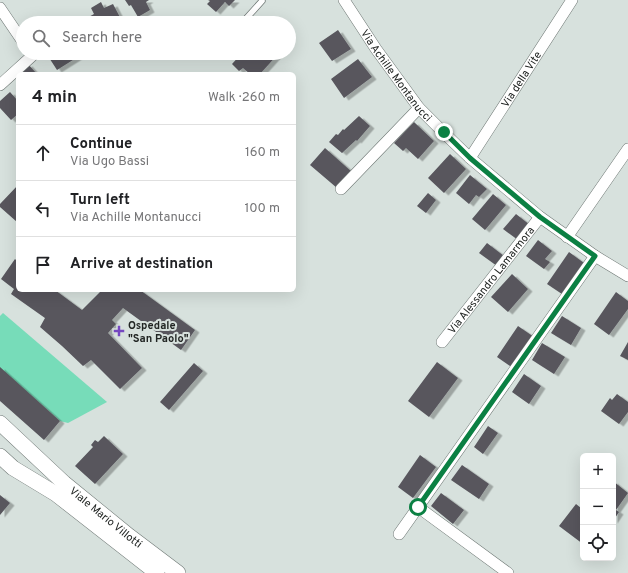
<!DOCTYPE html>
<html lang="en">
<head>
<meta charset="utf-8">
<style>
  :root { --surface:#fff; --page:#f2f2f2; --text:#202124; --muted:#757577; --line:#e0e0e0 }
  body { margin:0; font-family:Overpass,sans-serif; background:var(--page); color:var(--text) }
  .controls { position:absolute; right:12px; bottom:12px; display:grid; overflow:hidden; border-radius:6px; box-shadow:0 4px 16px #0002 }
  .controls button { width:36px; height:36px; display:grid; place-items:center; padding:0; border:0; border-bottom:1px solid var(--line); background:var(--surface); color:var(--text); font:20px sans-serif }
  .stop { position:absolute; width:12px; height:12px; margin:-9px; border:3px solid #0b8043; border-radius:50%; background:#fff }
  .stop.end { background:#0b8043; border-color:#fff; box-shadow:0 1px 4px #0008 }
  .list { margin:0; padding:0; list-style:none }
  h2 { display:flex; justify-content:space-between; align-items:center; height:52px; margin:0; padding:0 16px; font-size:17px }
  h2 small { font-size:13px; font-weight:400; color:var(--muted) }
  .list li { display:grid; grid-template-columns:26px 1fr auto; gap:12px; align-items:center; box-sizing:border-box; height:56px; padding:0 16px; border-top:1px solid var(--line) }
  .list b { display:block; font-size:15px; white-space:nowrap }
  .list p { margin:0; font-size:13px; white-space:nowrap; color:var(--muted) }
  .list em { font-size:13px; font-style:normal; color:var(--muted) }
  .icon { flex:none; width:22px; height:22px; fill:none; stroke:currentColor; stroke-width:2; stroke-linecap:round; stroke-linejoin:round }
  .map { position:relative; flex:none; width:628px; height:573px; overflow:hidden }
  .search { position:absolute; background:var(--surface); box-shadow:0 4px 16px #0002; left:16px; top:16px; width:280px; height:44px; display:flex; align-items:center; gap:10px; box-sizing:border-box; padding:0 14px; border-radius:22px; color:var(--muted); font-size:15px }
  .panel { position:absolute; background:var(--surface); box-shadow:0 4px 16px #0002; left:16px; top:72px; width:280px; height:220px; border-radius:6px }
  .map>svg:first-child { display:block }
</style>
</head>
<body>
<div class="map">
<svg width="628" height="573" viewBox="0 0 628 573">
  <defs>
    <filter id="shadow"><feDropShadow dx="4.5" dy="2.5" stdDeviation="0" flood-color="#0004"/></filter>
  </defs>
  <rect width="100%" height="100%" fill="#d7e1dd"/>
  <path fill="#77dcb9" d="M3,313L107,402L68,423L60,421L0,368V316Z"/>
  <path fill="#58565d" filter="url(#shadow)" d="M125,0H149L146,2L150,10L138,17L131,5L129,6Z
    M208,0H235L229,6L225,2L216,12L207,4L210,1Z
    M101,2L104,8L113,4L123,23H87L85,19L94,14L91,8Z
    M64,16L69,23H53Z
    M338,30L351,49L332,61L319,43Z
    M46,53H84L57,70Z
    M242,53H279L260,74H250L243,68L239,71L232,64Z
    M358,59L372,77L344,98L331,79Z
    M28,64L37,74H18V77L16,74Z
    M10,92L18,101V114L11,120L0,108V101Z
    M359,116L370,126L357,141L356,140L342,153L329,142L336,134L338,135L343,129L344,130Z
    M414,122L434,141L418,159L406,148L403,151L394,143Z
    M325,148L352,172L337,188L310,165Z
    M450,154L466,169L444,193L428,178Z
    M470,175L487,189L479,197L476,195L469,204L456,193Z
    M18,185V221L17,222L0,207V204Z
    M428,193L436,200L426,213L417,206Z
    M493,194L506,205L485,230L472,219Z
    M516,214L530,225L518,240L503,229Z
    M538,240L552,251L545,259L550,262L544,269L526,256Z
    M487,243L504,256L497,266L479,253Z
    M569,252L584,263L562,294L547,284Z
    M15,259L18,262V290H55L82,310L102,290H140L195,330L181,350L123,308L112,320L116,324L108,333L142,368L120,389L91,360L83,366L62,346L40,327L45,318L11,294L14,289L1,279Z
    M512,274L528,289L508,312L491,297Z
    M616,292L628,301V309L609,335L594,324Z
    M562,316L581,328L571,345L551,333Z
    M518,326L534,337L513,368L497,357Z
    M628,342V360L620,356Z
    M542,343L565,357L554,374L532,360Z
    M437,362L458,378L429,417L408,401Z
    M194,363L203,371L169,410L160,402Z
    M0,367L60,421L44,440L0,401Z
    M524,374L541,386L529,404L512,392Z
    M617,394L628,402V412L619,424L601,411L610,398L612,400Z
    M488,426L498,433L483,454L474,447Z
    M104,436L123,454L95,484L75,466L93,447L91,445L95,440L98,442Z
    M420,455L436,467L413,498L398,487Z
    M462,465L489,484L479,499L451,480Z
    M613,481L628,493L616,510L619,512L613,521Z
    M441,493L464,510L453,524L431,506Z
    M0,495L10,503L0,515Z
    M576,504L581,508L583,505V544L559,526Z"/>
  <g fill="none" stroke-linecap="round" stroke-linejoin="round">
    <defs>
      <path id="lane" d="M242,23L262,1"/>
      <g id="street">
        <path id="s1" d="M344,0L376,49L419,108L444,133L470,158L540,217L595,256L628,276"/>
        <path d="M0,8L23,42"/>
        <path d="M0,85L32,56L30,53"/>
        <path id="s2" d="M470,158L572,0"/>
        <path d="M341,189L419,108"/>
        <path d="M567,237L628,149"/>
        <path id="s3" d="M442,342L540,217"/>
        <path d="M418,507L508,573"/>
        <path d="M399,534L595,256"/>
      </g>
      <g id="secondary">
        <path id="s4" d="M0,423L64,483L129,536L178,573"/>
        <path d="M0,456L13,468L56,494L157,573"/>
      </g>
    </defs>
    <use href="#lane" stroke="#6e7774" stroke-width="7"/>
    <use href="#street" stroke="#6e7774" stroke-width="12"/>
    <use href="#secondary" stroke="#6e7774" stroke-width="16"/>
    <use href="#lane" stroke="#fff" stroke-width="5.5"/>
    <use href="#street" stroke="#fff" stroke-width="11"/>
    <use href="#secondary" stroke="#fff" stroke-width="15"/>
  </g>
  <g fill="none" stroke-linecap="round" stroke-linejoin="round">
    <path stroke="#0b8043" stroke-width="5" d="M418,507L595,256L540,217L470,158L444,132"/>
  </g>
  <path fill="#7548c0" stroke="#d7e1dd" stroke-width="1.5" d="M117 325h4v4h4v4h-4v4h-4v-4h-4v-4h4z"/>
  <g text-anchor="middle" stroke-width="4" stroke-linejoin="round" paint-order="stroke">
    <g font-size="11" fill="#212523" stroke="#d7e1dd">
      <text dy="4" stroke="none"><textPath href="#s1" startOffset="92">Via Achille Montanucci</textPath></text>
      <text dy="4" stroke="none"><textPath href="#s2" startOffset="94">Via della Vite</textPath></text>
      <text dy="4" stroke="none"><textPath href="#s3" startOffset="79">Via Alessandro Lamarmora</textPath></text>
      <text dy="4" stroke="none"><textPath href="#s4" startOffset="142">Viale Mario Villotti</textPath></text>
    </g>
    <g font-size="11" font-weight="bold" fill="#212523" stroke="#d7e1dd" text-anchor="start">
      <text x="128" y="329">Ospedale<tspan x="128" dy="13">"San Paolo"</tspan></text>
    </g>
  </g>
</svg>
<div class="controls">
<button>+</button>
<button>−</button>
<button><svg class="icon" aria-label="locate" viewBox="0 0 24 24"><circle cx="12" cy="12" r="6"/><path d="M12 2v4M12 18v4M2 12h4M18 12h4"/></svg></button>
</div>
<div class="stop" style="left:418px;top:507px"></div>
<div class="stop end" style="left:444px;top:132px"></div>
<div class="search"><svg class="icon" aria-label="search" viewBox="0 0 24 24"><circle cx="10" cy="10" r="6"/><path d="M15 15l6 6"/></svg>Search here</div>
<section class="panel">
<h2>4 min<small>Walk · 260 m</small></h2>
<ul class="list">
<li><svg class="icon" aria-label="ahead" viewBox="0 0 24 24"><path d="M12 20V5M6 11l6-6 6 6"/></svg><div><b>Continue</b><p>Via Ugo Bassi</p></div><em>160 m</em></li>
<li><svg class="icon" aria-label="left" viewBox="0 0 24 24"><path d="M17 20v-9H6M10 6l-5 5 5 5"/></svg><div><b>Turn left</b><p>Via Achille Montanucci</p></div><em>100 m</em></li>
<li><svg class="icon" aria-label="arrive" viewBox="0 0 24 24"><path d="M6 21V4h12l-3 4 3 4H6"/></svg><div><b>Arrive at destination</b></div></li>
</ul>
</section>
</div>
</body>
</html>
